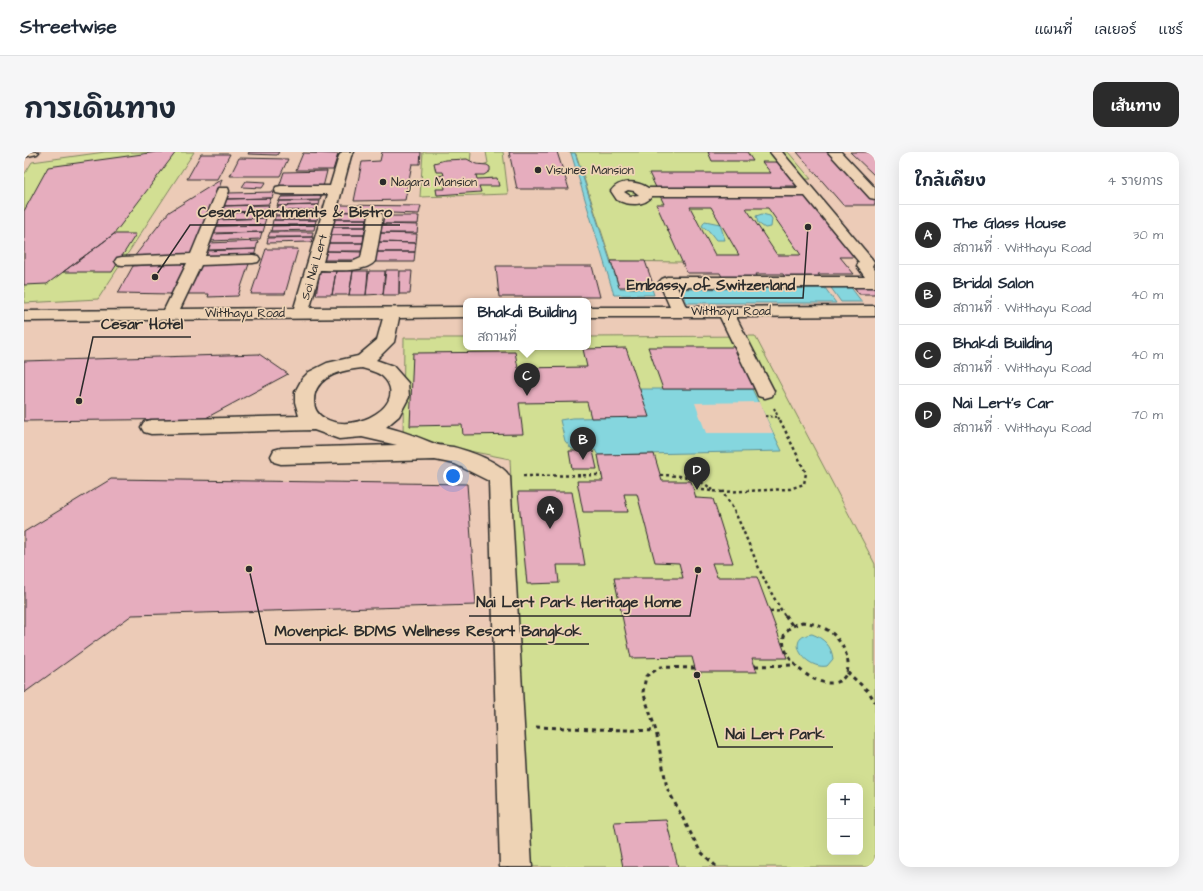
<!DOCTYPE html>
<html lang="th">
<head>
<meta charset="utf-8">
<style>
  :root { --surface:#fff; --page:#f6f6f7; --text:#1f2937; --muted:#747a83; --line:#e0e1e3; --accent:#2b2b2b }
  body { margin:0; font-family:"Architects Daughter","Playpen Sans Thai",sans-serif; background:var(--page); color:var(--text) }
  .controls { position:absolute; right:12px; bottom:12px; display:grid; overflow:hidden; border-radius:8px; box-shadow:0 4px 16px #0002 }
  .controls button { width:36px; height:36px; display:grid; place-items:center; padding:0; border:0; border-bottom:1px solid var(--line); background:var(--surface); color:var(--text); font:20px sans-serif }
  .you { position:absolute; left:429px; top:324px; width:14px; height:14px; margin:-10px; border:3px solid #fff; border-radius:50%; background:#1a73e8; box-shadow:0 0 0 6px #1a73e833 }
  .badge { display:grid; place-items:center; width:26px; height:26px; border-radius:50%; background:var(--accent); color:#fff; font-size:13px; font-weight:700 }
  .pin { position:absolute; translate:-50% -33px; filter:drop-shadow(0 1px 2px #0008) }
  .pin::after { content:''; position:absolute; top:21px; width:14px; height:12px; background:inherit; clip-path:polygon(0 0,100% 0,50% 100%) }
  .popup { position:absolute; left:439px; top:146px; width:128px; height:52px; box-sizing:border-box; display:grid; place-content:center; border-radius:8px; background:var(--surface); filter:drop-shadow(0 1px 3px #0005); font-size:13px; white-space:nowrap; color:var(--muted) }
  .popup b { font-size:15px; color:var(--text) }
  .popup::after { content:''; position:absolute; left:50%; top:100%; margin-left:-8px; border:8px solid transparent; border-top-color:var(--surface) }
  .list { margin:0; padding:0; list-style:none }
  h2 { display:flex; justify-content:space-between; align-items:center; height:52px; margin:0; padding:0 16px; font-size:17px }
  h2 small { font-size:13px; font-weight:400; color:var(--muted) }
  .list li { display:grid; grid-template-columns:26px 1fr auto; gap:12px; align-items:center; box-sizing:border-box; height:60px; padding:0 16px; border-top:1px solid var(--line) }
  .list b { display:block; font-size:15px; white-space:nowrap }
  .list p { margin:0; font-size:13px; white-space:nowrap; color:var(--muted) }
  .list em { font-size:13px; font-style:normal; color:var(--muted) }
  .map { position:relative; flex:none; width:851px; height:715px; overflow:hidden; border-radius:12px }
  header { display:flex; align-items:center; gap:24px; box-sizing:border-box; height:56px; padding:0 20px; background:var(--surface); border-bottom:1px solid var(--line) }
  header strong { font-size:19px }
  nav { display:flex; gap:22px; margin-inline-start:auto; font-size:14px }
  .intro { display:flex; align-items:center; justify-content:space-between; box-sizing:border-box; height:96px; padding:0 24px }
  h1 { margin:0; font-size:28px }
  .button { padding:10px 18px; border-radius:12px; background:var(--accent); color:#fff; font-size:14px; font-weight:700 }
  main { display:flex; gap:24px; padding:0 24px }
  aside { flex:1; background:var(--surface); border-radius:12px; box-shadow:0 4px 16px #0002 }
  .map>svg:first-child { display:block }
</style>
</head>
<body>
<header>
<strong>Streetwise</strong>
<nav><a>แผนที่</a><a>เลเยอร์</a><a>แชร์</a></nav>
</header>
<div class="intro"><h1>การเดินทาง</h1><a class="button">เส้นทาง</a></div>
<main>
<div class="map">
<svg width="851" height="715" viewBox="0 0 851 715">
  <rect width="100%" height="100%" fill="#eccbb7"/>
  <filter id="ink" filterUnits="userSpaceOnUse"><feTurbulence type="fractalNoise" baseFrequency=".025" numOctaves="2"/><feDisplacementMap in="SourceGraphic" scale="8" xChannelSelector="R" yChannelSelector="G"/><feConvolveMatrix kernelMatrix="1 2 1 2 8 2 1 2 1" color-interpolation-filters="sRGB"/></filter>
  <g filter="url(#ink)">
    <path fill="#d2df93" stroke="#7e855f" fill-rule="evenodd" d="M81,0H170L74,147L0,151V23L8,10Z
      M399,0H447L446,11L456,14L464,11L462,0H479L484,42L396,45Z
      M544,0H764L787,27L635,32L744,46L792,112L587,109L552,2Z
      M731,184L851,412V715H505L486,307L379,286L380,186H442V195H564V185ZM806,634H836V700H806Z"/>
    <path fill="#85d6de" stroke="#619296" d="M547,1H551L595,136L628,137L630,143H590Z
      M738,62L746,64L748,67L747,75L741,76L734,71L732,64Z
      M681,69L696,72L701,88H692L685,79L678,74Z
      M805,133H825L838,150H817Z
      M801,136L812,151H663L656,137Z
      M616,237H728L758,299L574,303L571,298L548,297L541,289L536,268L548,266L624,265Z
      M788,482C799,486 808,494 809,507L803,514C781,518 759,485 788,482Z"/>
    <path fill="#eccbb7" d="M735,250L749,281H682L671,251Z"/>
    <path fill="#e6adbe" stroke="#2b2b2b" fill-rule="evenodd" d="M133,0H152L90,82L23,132L0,133V59L24,15Z
      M225,0H255L253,3L224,2Z
      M358,0H397L396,12H388L381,48L330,49L338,10L356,9Z
      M485,0H533L545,37H493Z
      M684,0H723L729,9H688Z
      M773,0H805L851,48V53H819Z
      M826,0H851V24Z
      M279,1L314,2L309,18H272Z
      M177,2H206L193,27H163Z
      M215,6L264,7L256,24H206Z
      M443,7L452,12L463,13L466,15V19L460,23H452L453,27L473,26L475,34H455L457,40L413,43L412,37H421L420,29H413V24L420,23L419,20H412L410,11L421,8Z
      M738,10H754L773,34H756L761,40L783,41L835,105H816L830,122H794L803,134H767L759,122H732L739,136H704L696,121H663L632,52H640L625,21H747ZM666,55H687L715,103H691ZM722,56H744L777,103H753Z
      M303,19L299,35H255L260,20Z
      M198,27L174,104L110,105L145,60Z
      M222,29L242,30L238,36L218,35Z
      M299,39L298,44H257L259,40Z
      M250,40L248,46L203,47L205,41Z
      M297,44L296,48L255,49L257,45Z
      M247,46L245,52L199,54L202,47Z
      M255,49H296L295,53L253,54Z
      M245,53L243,59L196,60L199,54Z
      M295,53L294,58L252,59L254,54Z
      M314,53L397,54L395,62L313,59Z
      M294,58L293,63H251L252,59Z
      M244,60L242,66L195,67L197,61Z
      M313,60H345L344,67H311Z
      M294,63L293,68H250L251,64Z
      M359,64H395L394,72H357Z
      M242,66L240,73L192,74L195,68Z
      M310,67H343L341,75H308Z
      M249,68H292L291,73H248Z
      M357,72L394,73L393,81H356Z
      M241,73L239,80L190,81L192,74Z
      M291,73L290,78L247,79L248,74Z
      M308,75H342L340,83H306Z
      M238,80L236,87L186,89L189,82Z
      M246,80H289L288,85H244Z
      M356,81L393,82L392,91L354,90Z
      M90,82H112L88,120H39Z
      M306,83H340L339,91H304Z
      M289,85L287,90L243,91L244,86Z
      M234,89L232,97L182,98L185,91Z
      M354,90L392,91L391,100H352Z
      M304,91H339L338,99H302Z
      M232,97L230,105L178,107L181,99Z
      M242,97H274L261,142H227Z
      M303,99L338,100L336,108H300Z
      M352,100H391L390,110H350Z
      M226,109L214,144L184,145L185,142H156L170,111Z
      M587,109H621L630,135H595Z
      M153,111L163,113L154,136L147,142L94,141L109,114Z
      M472,114H568L576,145H475Z
      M362,118H375V143H359Z
      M296,119H312L308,143H292Z
      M312,119H329L325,143H308Z
      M329,119H344L342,143H325Z
      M345,119H361L359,142L342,143Z
      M376,119H388L386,142H375Z
      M828,132H848L851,135V142H835Z
      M624,195H714L736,237H639Z
      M602,196L625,265L567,266L563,250L495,251L499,282L439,283L438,273L386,274L389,201L491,200L494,216L563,215L559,197Z
      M235,202L264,222L180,267L0,269V209Z
      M545,299H569L573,317H548Z
      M630,302L638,329H667L672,346L689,347L709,411H688L693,425H733L763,506H728L733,520H672L668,505L607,506L590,426H659L655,411L631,410L613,342H600L604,360H559L553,329H579L574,303Z
      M87,327L443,332L452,453L108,463L0,541V380Z
      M494,340H548L561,413H533L535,431L503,432Z
      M642,668L654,715H599L590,670Z"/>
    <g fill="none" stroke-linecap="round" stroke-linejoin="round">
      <defs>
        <path id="minor" d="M318,0H330L327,4L299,110H328L337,106L345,64L347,61H357L359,64L351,109C343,121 310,118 296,118L286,156L442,155V165L375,166L370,190L352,208L369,214L384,231L385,245L375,264L362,275C382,280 393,285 411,292C416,294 424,294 429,295C445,299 478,310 486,325L508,715H476L465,329L431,312L411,308L257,312L250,310L247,304L250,298L257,296L373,293L338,285L315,287L290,278L127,282L120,280L117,275L120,270L127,268L275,264L271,250V240L278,227L285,220L303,211L334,204L353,188L359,166L0,169V159L140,158L163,111L98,113L93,112L91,109L93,106L98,105L167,102L193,39L194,36H204L205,39L181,104L229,103L234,104L236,107L234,110L229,111L177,113L156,157L270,156L304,42H257L252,41L251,38L252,35L257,34H306L315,4ZM338,216C344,218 353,220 358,224C388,251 331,284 300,266C293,262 290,256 290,249C290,224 318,218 338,216Z
          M746,0H758L848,107L850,110L848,114L851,118V135H653L662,155L851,154V164L712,165L750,239L748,244L741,246L734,244L732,239L696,165H564V155H646L635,130L638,127L643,125H841L833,114L835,110L781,44H628C621,55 603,53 593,48L587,39C595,27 613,29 624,36H775ZM604,38L610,39L615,43L606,44L600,40Z
          M804,0H817L851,36V47L846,46Z"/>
        <path id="highway" d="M0,0H15L13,2L0,5Z"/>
      </defs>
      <use href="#minor" stroke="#2b2b2b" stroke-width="3"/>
      <use href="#highway" stroke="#2b2b2b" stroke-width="3"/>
      <path stroke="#2b2b2b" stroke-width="2" stroke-dasharray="2.5 2.5" stroke-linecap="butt" d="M750,256L756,269
        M741,264L753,265"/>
      <path stroke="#2b2b2b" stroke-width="2.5" stroke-dasharray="3 3" stroke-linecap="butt" d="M636,323C659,324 670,323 689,338
        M499,324L578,323
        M678,338L698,340C713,359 720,382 730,404C738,425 749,445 761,464
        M698,340L766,337L780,332L782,321L756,268
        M746,460L757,459"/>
      <path stroke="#2b2b2b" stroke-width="3" stroke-dasharray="4 4" stroke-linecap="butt" d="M761,463L768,473
        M778,470C789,471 801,475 809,482C820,492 832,517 817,528C792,544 740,493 767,475C770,473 774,472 778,470Z
        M731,514L770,513
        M671,516L637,515L622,524L619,540L632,579L643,636L676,699L693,715
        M823,520L845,540L851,550
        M512,575L632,579"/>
      <use href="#minor" fill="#eed3b5" fill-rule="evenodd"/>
      <use href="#highway" fill="#eed3b5" fill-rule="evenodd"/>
    </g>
  </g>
  <g fill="#2b2b2b" stroke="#eed3b5" stroke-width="1.5">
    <circle cx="514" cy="18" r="4"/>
    <circle cx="359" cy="30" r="4"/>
  </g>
  <g text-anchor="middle" stroke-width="3.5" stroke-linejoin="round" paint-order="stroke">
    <g font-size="12" fill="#2b2b2b" stroke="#eed3b5" text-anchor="start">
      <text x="522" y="22">Visunee Mansion</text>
      <text x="367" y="34">Nagara Mansion</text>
    </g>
    <g font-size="12" fill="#2b2b2b" stroke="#eed3b5">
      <text transform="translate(290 115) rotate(-74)" y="4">Soi Nai Lert</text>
      <text x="707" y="163">Witthayu Road</text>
      <text x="221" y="165">Witthayu Road</text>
    </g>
  </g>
  <path fill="none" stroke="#2b2b2b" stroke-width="1.5" d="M131 125L166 73H376M784 75L779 146H595M55 249L69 185H167M674 418L666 464H445M225 417L242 492H565M673 523L694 595H809"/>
  <g fill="#2b2b2b" stroke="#eed3b5" stroke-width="1.5">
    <circle cx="131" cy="125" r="4"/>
    <circle cx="784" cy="75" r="4"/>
    <circle cx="55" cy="249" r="4"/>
    <circle cx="674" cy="418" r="4"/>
    <circle cx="225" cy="417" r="4"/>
    <circle cx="673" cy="523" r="4"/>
  </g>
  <g font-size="15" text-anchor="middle" font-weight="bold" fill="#2b2b2b" stroke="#eed3b5" stroke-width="3.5" stroke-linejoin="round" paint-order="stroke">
    <text x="271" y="65">Cesar Apartments &amp; Bistro</text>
    <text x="687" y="138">Embassy of Switzerland</text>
    <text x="118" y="177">Cesar Hotel</text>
    <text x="555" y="455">Nai Lert Park Heritage Home</text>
    <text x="404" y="484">Movenpick BDMS Wellness Resort Bangkok</text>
    <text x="751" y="587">Nai Lert Park</text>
  </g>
</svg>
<div class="controls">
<button>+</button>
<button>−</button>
</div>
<div class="you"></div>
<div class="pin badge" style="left:526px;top:377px">A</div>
<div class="pin badge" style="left:559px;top:308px">B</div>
<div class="pin badge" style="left:503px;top:244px">C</div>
<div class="popup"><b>Bhakdi Building</b>สถานที่</div>
<div class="pin badge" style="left:673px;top:338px">D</div>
</div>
<aside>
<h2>ใกล้เคียง<small>4 รายการ</small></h2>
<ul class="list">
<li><span class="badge">A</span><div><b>The Glass House</b><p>สถานที่ · Witthayu Road</p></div><em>30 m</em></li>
<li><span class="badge">B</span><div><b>Bridal Salon</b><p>สถานที่ · Witthayu Road</p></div><em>40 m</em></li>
<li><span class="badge">C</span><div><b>Bhakdi Building</b><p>สถานที่ · Witthayu Road</p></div><em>40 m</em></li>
<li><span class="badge">D</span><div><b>Nai Lert's Car</b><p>สถานที่ · Witthayu Road</p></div><em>70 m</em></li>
</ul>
</aside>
</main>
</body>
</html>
